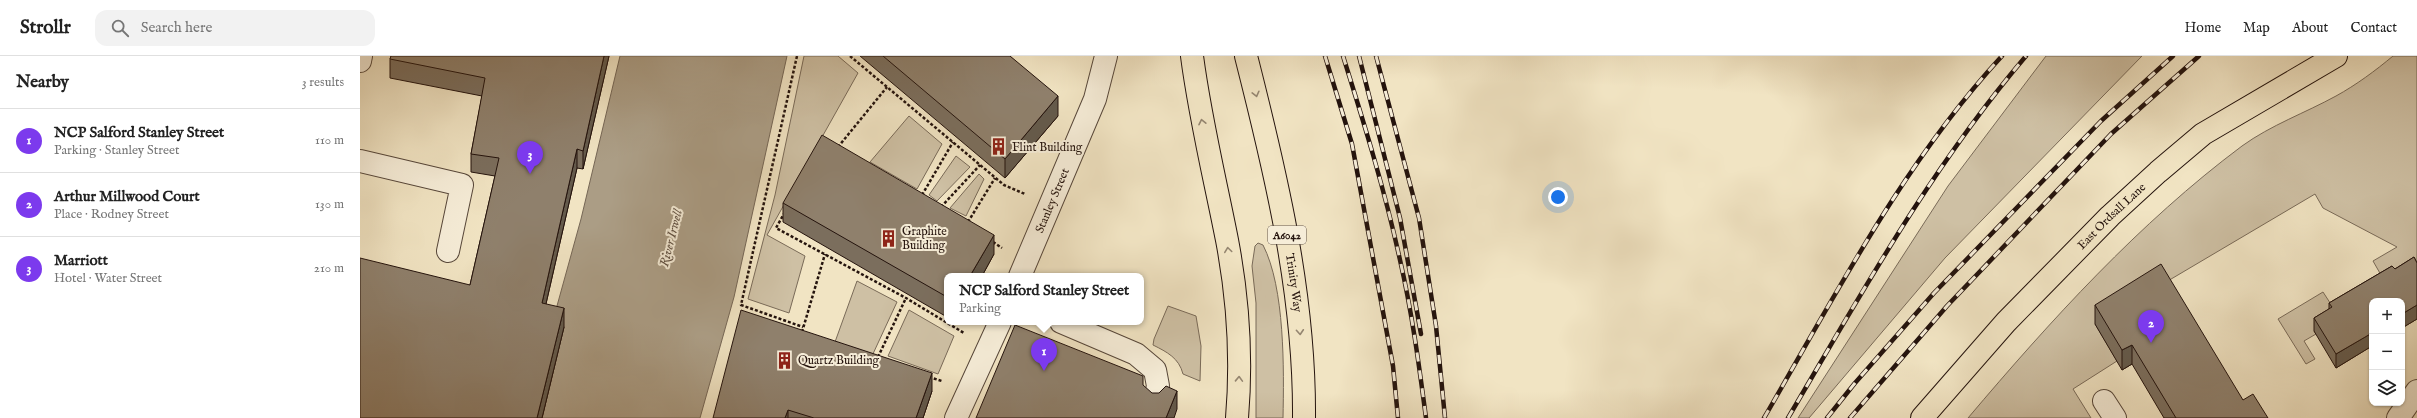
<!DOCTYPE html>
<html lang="en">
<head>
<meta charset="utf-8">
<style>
  :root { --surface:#fff; --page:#f2f2f2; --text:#222; --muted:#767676; --line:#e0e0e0; --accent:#7c3aed }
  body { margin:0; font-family:"IM FELL English",serif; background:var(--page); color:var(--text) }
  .controls { position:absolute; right:12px; bottom:12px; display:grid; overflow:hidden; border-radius:8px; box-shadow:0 1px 3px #0004 }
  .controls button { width:36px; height:36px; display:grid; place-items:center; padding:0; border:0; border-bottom:1px solid var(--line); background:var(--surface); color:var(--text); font:20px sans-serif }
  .you { position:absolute; left:1198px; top:141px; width:14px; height:14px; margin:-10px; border:3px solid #fff; border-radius:50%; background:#1a73e8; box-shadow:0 0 0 6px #1a73e833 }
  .badge { display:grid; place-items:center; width:26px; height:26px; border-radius:50%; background:var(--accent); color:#fff; font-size:13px; font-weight:700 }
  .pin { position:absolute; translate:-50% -33px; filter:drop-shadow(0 1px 2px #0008) }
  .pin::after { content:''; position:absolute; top:21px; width:14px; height:12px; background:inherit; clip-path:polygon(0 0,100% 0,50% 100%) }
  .popup { position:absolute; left:584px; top:217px; width:200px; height:52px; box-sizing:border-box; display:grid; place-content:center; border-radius:8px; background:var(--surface); filter:drop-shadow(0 1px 3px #0005); font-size:13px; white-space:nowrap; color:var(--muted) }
  .popup b { font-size:15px; color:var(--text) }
  .popup::after { content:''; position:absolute; left:50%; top:100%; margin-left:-8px; border:8px solid transparent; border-top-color:var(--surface) }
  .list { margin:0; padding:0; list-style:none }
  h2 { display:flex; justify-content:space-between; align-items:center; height:52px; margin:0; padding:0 16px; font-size:17px }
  h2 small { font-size:13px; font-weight:400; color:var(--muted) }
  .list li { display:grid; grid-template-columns:26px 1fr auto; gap:12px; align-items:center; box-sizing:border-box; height:64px; padding:0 16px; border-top:1px solid var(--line) }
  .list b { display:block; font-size:15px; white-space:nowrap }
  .list p { margin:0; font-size:13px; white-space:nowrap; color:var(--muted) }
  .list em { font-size:13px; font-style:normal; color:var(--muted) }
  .icon { flex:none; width:22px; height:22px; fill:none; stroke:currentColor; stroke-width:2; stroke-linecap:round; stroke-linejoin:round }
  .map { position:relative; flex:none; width:2057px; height:362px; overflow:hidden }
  header { display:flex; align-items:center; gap:24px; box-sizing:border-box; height:56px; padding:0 20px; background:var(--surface); border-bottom:1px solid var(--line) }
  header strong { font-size:19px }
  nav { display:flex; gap:22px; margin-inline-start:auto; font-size:14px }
  .search { width:280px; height:36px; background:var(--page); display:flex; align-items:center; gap:10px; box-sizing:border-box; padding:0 14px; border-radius:12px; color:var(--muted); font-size:15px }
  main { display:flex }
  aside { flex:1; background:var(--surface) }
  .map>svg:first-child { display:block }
</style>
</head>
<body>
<header>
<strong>Strollr</strong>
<div class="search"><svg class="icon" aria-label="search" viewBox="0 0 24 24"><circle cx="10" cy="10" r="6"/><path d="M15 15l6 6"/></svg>Search here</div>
<nav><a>Home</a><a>Map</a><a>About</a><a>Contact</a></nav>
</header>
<main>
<aside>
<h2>Nearby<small>3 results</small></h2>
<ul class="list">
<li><span class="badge">1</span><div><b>NCP Salford Stanley Street</b><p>Parking · Stanley Street</p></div><em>110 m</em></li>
<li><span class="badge">2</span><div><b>Arthur Millwood Court</b><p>Place · Rodney Street</p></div><em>130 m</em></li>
<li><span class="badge">3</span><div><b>Marriott</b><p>Hotel · Water Street</p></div><em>210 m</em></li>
</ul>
</aside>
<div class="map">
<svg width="2057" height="362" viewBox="0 0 2057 362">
  <rect width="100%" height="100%" fill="#f1e4c3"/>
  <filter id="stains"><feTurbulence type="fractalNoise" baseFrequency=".005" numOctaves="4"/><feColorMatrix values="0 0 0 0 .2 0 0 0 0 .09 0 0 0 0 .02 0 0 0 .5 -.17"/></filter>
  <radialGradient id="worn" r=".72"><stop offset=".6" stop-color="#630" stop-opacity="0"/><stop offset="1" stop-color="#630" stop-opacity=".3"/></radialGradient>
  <path fill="#cec0a4" stroke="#796a58" d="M444,0H478L498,17L407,179L445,200L429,257L388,243L415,139Z
    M1686,0H1782L1585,202L1449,362H1438L1588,130Z
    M2033,0H2057V220L2025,226L2013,205L2037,191L1963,152L1955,138L1735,268L1757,305L1713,333L1731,362H1608C1691,264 1779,167 1882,90C1911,69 1945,57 1976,40C1996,29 2015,15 2033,0Z
    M549,60L582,88L557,133L510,106Z
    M596,100L610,111L577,145L569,139Z
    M619,118L624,123L606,160L590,152Z
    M898,187L903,189C925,232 924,313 923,362H896V247L892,210L895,190Z
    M497,225L537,246L512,300L475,286Z
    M1963,236L1976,256L1954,275L1956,278L1944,285L1955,303L1946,308L1918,263Z
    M808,250L836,260L841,290L840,325L823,318C819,302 807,296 793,289L794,283Z
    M549,254L594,280L578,318L528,300Z"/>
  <path fill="#ab9d85" stroke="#756655" d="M260,0H427L374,241L340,362H182L204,271L192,268L221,163Z"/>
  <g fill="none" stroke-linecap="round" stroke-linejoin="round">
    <defs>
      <g id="minor">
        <path d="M0,5L1,0"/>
        <path d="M0,105L102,129L88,195"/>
        <path id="s1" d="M660,220L735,43L746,0"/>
        <path d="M701,266L776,298L795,314L798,330L795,343"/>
        <path d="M1744,345L1755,362"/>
        <path d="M596,362L640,266"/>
        <path d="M2038,362L2057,335"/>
      </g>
      <g id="major">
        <path id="s2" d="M1562,362L1646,266L1750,160L1798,116L1843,78L1976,0"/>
      </g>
      <g id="highway">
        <path d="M832,0C840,62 855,123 867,184C878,242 882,303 877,362"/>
        <path id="s3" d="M886,0C916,118 945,239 944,362"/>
      </g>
    </defs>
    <use href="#minor" stroke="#57473a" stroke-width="24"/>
    <use href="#major" stroke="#24130d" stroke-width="24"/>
    <use href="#highway" stroke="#24130d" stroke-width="24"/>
    <path stroke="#24130d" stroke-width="2.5" stroke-dasharray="3 2" stroke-linecap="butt" d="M437,0L381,249L443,271
      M490,0L644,129L665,138
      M478,91L527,31
      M562,139L593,86
      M581,151L620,109
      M425,156L416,172L546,242L604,277
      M608,166L635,122
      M633,186L642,192
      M442,276L465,198
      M518,301L546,242
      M569,321L582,325"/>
    <use href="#minor" stroke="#f6edd8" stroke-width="22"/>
    <use href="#major" stroke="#f1e4c3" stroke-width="22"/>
    <use href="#highway" stroke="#f1e4c3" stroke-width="22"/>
    <defs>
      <path id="rail" d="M965,0L992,88L1033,310L1038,362
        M983,0C1004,67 1025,135 1040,204C1052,256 1059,309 1066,362
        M999,0L1040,162L1061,278
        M1016,0L1059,162L1076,270L1085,362
        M1404,362C1476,238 1544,106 1642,0
        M1428,362C1501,238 1572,110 1666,0
        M1467,362L1495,327L1574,237L1741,65L1813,0
        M1490,362L1587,250L1751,78L1839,0"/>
    </defs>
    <use href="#rail" stroke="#24130d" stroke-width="4.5"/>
    <use href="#rail" stroke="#f6edd8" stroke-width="3" stroke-dasharray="9" stroke-linecap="butt"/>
  </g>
  <path fill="#7b6e5d" stroke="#24130d" d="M31,0H249L223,113L217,112L186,248L204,271L182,362H0L110,229L135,120L111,116V98L122,40L30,22V3Z
    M500,0H650L698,60L645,122Z
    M423,147L634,198L622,220H587V261L423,166Z
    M2054,201L2057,207V263L2042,272V245H2012V290L1976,312L1954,275V262L1969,253V247L2032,210L2035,213Z
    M1735,249L1883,344L1908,362H1804L1772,308L1762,314L1735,268Z
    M572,335L563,362H353Z"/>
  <path fill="#645a4c" stroke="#24130d" d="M244,0H249L223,113V95Z
    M698,40V60L645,122V103Z
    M217,93V112L182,265V247Z
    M634,179V198L622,220H610Z
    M2057,249V263L2042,272V258Z
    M204,252V271L182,362H177Z
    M2012,277V290L1976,312V298Z
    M1772,289V308L1762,314V294Z
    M572,317V335L563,362H556Z
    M817,335V353L814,362H806Z
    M428,354V362H425Z"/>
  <path fill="#8f806c" stroke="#24130d" d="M31,0H244L223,95L217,93L182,247L204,252L177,362H0V202L110,229L139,102L111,98L125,22L30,3Z
    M523,0H650L698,40L645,103Z
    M462,79L634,179L610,220H587V241L423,147Z
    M2054,201L2057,207V249L2042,258V245H2012V277L1976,298L1954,262L1972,251L1969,247L2032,210L2035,213Z
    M1801,208L1883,344L1893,338L1908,362H1816L1772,289L1762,294L1735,249Z
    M381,254L572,317L556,362H454L428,354L425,362H353Z
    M655,269L783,320V329L792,337H799L806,330L817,335L806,362H616Z"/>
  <defs><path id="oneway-chevron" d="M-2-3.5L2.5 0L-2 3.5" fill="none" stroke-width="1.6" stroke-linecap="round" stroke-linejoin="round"/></defs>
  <g stroke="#958671">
    <use href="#oneway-chevron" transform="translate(896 38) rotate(76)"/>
    <use href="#oneway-chevron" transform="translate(842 66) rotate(-102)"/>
    <use href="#oneway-chevron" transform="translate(868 194) rotate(-98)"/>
    <use href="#oneway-chevron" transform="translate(940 276) rotate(86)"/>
    <use href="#oneway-chevron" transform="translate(879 323) rotate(-88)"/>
  </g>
  <defs>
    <symbol id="building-bare" viewBox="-9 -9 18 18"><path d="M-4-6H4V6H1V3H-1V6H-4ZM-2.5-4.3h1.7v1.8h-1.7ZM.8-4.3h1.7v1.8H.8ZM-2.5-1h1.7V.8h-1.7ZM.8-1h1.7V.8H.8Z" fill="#8f2418" stroke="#f6edd8" stroke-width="2.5" paint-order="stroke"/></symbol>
  </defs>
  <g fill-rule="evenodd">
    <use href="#building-bare" x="626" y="78" width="25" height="25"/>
    <use href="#building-bare" x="516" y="170" width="25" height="25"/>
    <use href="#building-bare" x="412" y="292" width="25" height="25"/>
  </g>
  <g text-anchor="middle" stroke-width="4" stroke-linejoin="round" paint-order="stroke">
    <rect fill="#f6edd8" stroke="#63544a" stroke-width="1" x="908" y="170" width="38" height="18" rx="3"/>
    <g font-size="11" font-weight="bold" fill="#24130d">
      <text x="927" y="183">A6042</text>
    </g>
    <g font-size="12" fill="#24130d" stroke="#f6edd8" text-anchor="start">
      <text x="652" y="95">Flint Building</text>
      <text x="542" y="179">Graphite<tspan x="542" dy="14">Building</tspan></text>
      <text x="438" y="308">Quartz Building</text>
    </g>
    <g font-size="12" fill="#24130d" stroke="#f6edd8">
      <text dy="4" stroke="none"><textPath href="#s1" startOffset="82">Stanley Street</textPath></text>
      <text dy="4" stroke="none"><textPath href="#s2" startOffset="277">East Ordsall Lane</textPath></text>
      <text dy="4" stroke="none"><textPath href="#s3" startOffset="232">Trinity Way</textPath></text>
    </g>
    <g font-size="13" font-style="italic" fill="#615143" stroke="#f6edd8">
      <text transform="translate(310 182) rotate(-76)" y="5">River Irwell</text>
    </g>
  </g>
  <rect width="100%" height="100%" filter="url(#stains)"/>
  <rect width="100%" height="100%" fill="url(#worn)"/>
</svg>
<div class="controls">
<button>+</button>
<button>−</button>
<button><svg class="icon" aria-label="layers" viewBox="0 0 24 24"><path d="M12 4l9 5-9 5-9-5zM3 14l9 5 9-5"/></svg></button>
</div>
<div class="you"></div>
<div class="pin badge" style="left:684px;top:315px">1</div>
<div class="popup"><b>NCP Salford Stanley Street</b>Parking</div>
<div class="pin badge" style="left:1791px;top:287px">2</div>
<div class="pin badge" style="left:170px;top:118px">3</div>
</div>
</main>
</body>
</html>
